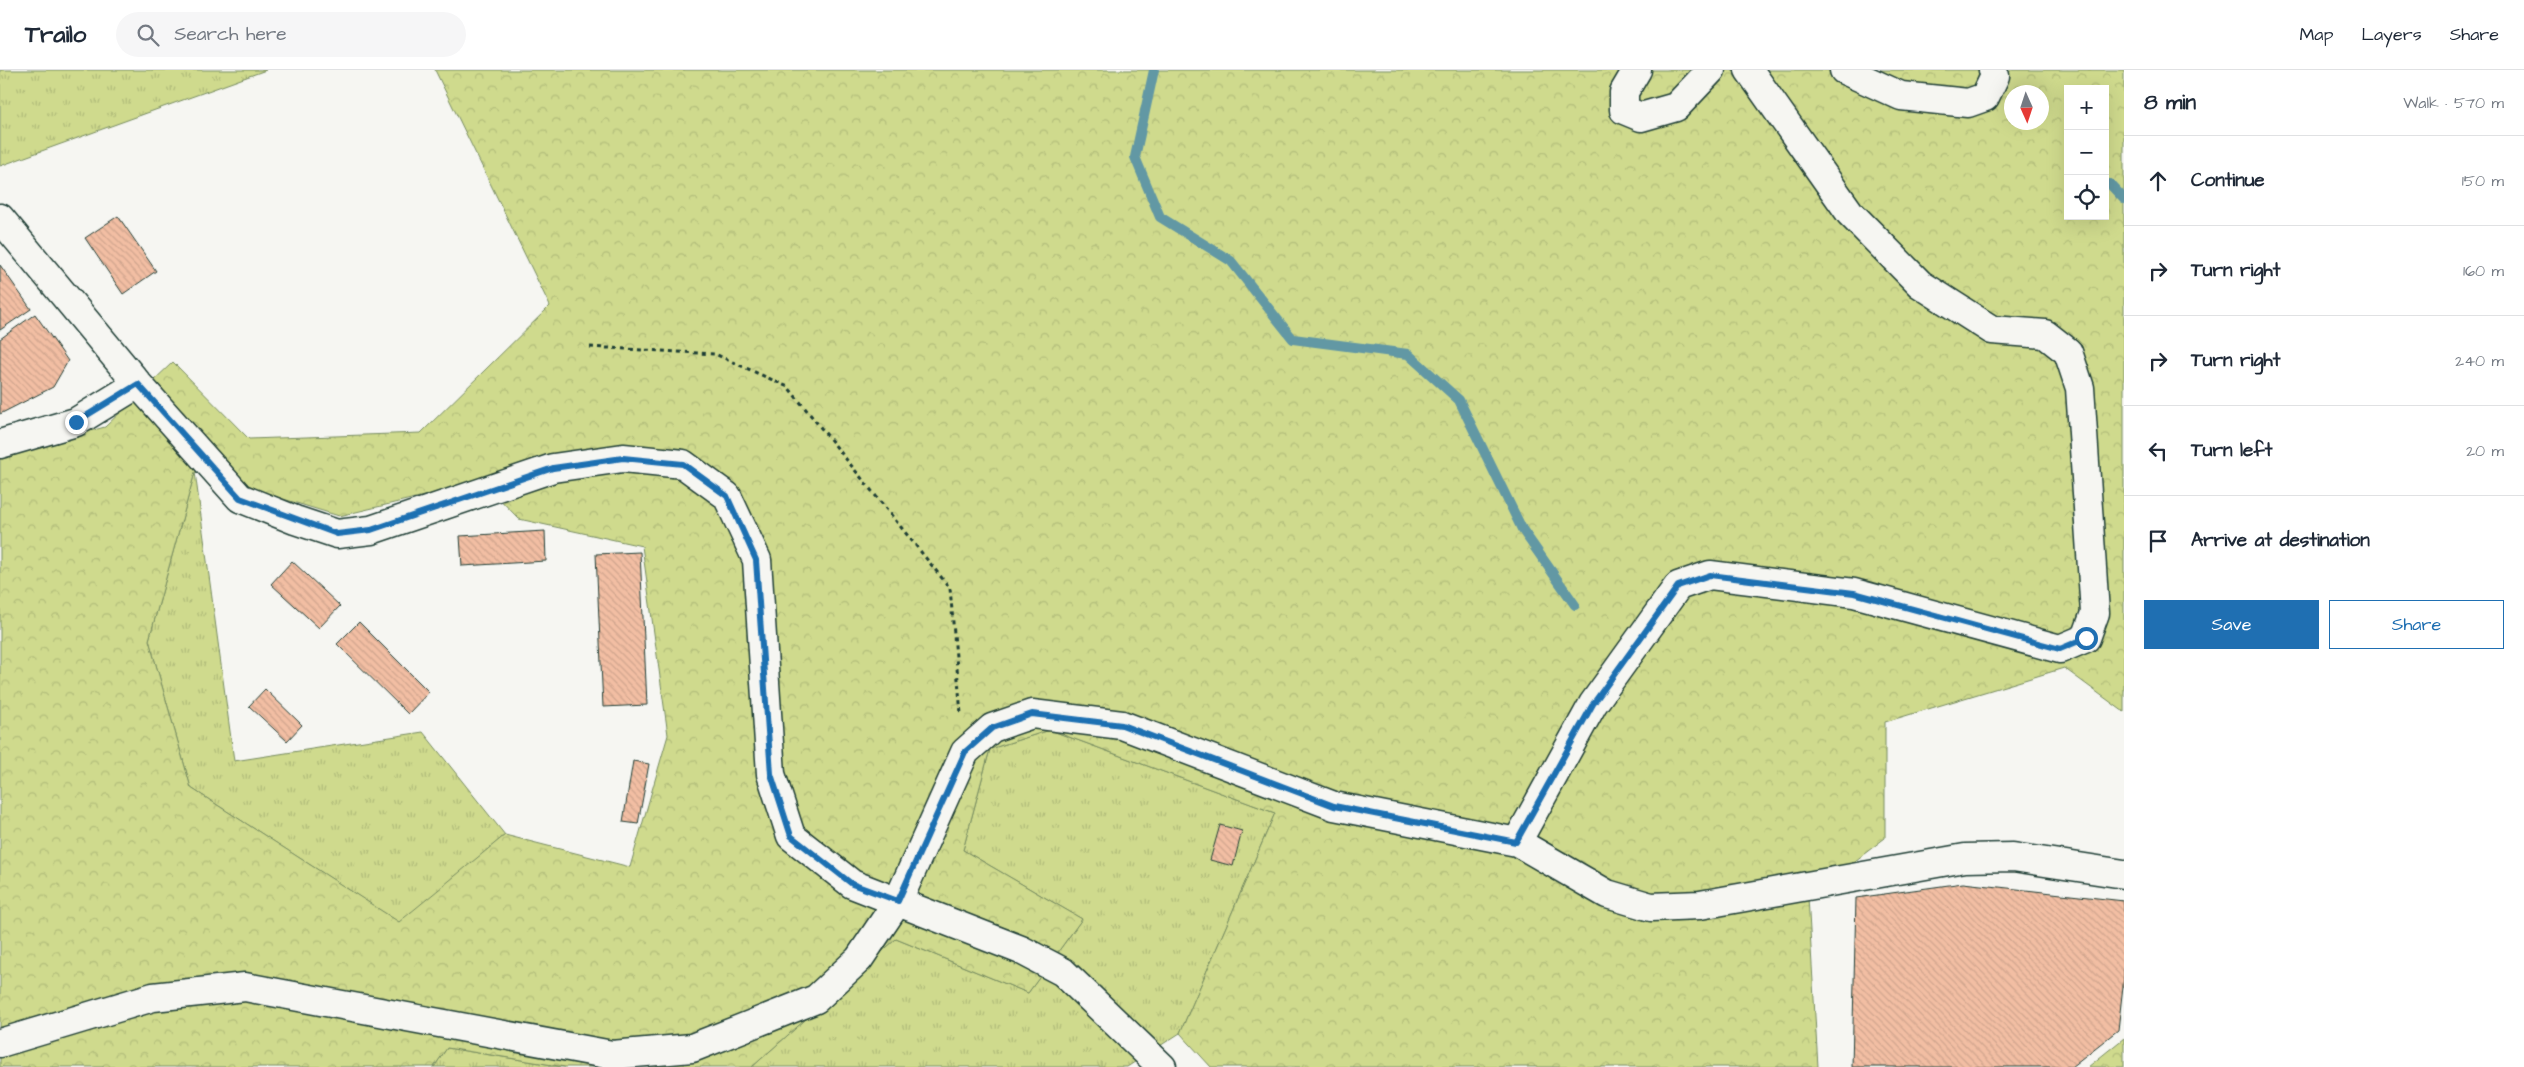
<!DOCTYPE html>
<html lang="en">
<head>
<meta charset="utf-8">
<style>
  :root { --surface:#fff; --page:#f6f6f7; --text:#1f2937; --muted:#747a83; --line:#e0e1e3; --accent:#1f6fb2 }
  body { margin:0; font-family:"Architects Daughter",sans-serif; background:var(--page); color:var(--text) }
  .controls { position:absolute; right:15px; top:15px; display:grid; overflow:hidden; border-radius:0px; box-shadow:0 5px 20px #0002 }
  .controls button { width:45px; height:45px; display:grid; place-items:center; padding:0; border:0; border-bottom:1px solid var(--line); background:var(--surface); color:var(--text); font:25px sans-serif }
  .compass { position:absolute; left:2004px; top:15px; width:45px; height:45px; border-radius:50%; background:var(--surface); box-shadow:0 5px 20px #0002; rotate:177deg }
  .stop { position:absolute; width:15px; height:15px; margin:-11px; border:4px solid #1f6fb2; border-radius:50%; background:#fff }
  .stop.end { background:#1f6fb2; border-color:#fff; box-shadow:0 1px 5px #0008 }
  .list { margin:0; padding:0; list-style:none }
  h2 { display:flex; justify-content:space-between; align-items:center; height:65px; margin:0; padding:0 20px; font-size:21px }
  h2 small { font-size:16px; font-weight:400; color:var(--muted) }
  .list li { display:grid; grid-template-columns:32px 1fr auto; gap:15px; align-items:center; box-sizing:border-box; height:90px; padding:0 20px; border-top:1px solid var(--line) }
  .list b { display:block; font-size:19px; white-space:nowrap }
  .list em { font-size:16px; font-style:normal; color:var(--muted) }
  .actions { display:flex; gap:10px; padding:15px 20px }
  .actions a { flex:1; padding:11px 0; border:1px solid var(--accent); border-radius:0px; text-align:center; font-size:18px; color:var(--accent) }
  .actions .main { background:var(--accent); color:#fff }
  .icon { flex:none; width:28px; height:28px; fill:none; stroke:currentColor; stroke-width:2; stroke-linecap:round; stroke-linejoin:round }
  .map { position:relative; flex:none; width:2124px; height:997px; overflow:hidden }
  header { display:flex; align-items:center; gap:30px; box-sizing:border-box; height:70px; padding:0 25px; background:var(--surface); border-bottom:1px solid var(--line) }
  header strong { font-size:24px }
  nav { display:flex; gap:28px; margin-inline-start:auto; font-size:18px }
  .search { width:350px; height:45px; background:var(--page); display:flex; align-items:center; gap:12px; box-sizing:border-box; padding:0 18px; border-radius:28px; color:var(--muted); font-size:19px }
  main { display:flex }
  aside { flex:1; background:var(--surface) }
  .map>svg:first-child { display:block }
</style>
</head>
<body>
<header>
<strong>Trailo</strong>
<div class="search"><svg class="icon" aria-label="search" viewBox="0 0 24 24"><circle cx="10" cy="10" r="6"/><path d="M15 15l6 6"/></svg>Search here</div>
<nav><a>Map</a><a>Layers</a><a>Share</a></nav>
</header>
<main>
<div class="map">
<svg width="2124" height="997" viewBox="0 0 2124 997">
  <defs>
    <pattern id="grass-tufts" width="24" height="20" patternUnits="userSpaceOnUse" patternTransform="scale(1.25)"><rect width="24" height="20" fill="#cfda8d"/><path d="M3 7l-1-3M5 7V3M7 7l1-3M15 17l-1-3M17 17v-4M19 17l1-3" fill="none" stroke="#b1bc7a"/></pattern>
    <pattern id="forest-crowns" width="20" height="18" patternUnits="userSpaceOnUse" patternTransform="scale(1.25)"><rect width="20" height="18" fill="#cfda8d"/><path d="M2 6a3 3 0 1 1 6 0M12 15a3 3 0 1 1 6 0" fill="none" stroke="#b1bc7a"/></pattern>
    <pattern id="building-back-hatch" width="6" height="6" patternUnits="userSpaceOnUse" patternTransform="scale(1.25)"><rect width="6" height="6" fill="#f2bea3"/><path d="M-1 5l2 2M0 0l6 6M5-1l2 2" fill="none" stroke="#cfa48d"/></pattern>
  </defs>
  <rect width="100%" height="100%" fill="#f6f6f2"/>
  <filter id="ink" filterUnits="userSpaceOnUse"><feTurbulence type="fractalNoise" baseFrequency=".02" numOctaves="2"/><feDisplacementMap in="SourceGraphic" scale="10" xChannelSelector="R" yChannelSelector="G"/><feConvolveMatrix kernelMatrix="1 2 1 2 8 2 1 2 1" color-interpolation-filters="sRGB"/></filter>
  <g filter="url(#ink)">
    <path fill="url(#grass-tufts)" stroke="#778c60" d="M0,0H266L0,96Z
      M195,402L234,691L423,662L505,765L400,853L191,718L149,570Z
      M1050,660L1275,743L1180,963L1127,997H752L896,869L1028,923L1082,849L963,780L990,679Z
      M447,978L565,997H434Z"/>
    <path fill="url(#forest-crowns)" stroke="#778c60" fill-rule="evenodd" d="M435,0H2124V642L2064,598L1885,652V768L1808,827L1818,997H1211L1180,963L1275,743L1050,660L990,679L963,780L1082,849L1028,923L896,869L752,997H565L447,978L434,997H0V385L105,357L173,292L249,369L421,363L550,236ZM2068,19H2105V146H2068ZM2012,22H2042V52H2012ZM195,402L339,446L483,412L519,449L642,476L668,665L630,797L505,765L399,852L191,718L149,570Z
      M2124,968V997H2088Z"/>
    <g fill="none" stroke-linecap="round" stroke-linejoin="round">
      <path stroke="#6298a4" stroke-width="10" d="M1154,0L1135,87L1160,147L1231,191L1293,269L1408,284L1459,330L1522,459L1575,535
        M2110,114L2124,129"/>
    </g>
    <path fill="url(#building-back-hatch)" stroke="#1f3d34" d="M118,146L156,201L123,224L85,168Z
      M0,195L31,239L0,260Z
      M35,244L68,291L53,317L0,344V269Z
      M545,461L546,491L462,496L460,466Z
      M640,482L647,635L603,637L596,484Z
      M292,491L340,536L319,558L271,514Z
      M359,552L429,622L408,644L337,574Z
      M265,619L302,655L287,671L249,636Z
      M633,691L649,694L638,754L623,752Z
      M1220,755L1242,761L1233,796L1210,790Z
      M1963,813L2124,831V907L2118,960L2071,997H1852L1856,828Z"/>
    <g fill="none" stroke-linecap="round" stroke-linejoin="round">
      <defs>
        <path id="street" d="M1637,0L1624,22V40L1641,47L1676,37L1711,0
          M1844,0L1901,26L1968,33L1985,27L1995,6L1993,0
          M0,148L138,314L240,428L295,450L337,464L371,460L553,398L623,388L683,394L727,426L757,490L771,704L791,766L852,814L1021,880L1063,902L1162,997
          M0,374L76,352L138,314
          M1517,772L1593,634L1678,516L1710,505L1854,523L2060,579L2086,568L2095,543L2080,318L2068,282L2045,264L1992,260L1920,214L1850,143L1749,0
          M0,973L153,927L245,917L612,985L692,978L816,929L859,889L898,831L965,682L992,658L1032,644L1122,655L1334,736L1517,772L1607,824L1651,837L1700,835L1965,788L2013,787L2124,804"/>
      </defs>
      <use href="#street" stroke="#1f3d34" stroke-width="31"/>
      <path stroke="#1f3d34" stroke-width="3" stroke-dasharray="4 4" stroke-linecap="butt" d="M590,277L715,284L788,317L950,518L961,644"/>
      <use href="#street" stroke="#f6f6f2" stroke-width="28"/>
    </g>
  </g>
  <g fill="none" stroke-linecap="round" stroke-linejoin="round" filter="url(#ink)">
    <path stroke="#1f6fb2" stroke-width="6" d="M76,352L138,314L240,428L337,464L371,460L553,398L623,388L683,394L727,426L756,490L771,704L791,766L852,814L898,831L965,682L992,658L1032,644L1122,655L1334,736L1516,772L1593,634L1678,516L1710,505L1854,523L2060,579L2086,568"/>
  </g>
</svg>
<div class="controls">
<button>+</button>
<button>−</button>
<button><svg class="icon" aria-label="locate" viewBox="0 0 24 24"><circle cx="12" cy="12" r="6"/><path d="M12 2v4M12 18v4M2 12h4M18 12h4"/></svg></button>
</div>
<svg class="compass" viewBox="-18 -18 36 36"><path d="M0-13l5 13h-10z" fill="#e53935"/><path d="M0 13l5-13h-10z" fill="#747a83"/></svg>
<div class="stop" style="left:2086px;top:568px"></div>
<div class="stop end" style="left:76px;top:352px"></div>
</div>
<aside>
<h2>8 min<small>Walk · 570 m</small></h2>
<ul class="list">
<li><svg class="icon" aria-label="ahead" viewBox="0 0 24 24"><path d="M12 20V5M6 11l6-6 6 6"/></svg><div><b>Continue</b></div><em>150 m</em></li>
<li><svg class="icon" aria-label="right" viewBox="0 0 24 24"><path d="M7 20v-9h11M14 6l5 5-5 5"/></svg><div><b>Turn right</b></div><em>160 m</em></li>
<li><svg class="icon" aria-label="right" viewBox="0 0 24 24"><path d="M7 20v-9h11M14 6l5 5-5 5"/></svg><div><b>Turn right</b></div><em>240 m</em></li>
<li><svg class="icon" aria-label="left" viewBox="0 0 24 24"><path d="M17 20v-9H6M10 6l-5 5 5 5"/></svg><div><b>Turn left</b></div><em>20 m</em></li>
<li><svg class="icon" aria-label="arrive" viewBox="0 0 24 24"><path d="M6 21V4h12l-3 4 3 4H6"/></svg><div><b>Arrive at destination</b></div></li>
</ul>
<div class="actions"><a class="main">Save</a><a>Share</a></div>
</aside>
</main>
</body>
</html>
